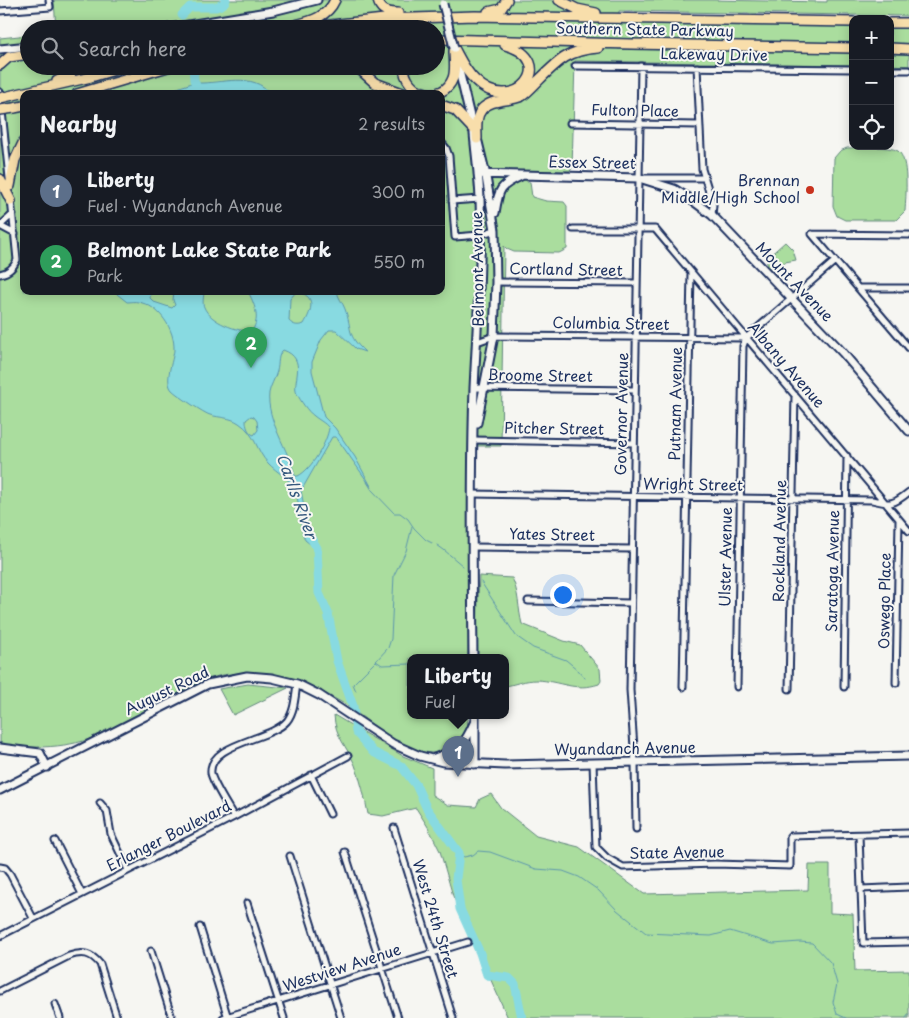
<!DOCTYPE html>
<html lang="en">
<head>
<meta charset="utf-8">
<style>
  :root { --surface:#171b24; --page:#20242c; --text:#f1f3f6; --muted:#9ea1a6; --line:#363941; --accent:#d93025 }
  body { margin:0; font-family:"Playpen Sans",sans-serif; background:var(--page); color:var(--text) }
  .controls { position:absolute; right:15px; top:15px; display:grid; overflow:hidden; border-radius:10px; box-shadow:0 2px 12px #0003 }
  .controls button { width:45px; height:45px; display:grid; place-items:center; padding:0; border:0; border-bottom:1px solid var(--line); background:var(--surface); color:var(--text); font:25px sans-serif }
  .you { position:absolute; left:562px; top:594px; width:18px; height:18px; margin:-12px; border:4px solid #fff; border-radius:50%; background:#1a73e8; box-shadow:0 0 0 8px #1a73e833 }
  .badge { display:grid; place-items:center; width:32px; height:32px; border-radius:50%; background:var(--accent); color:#fff; font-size:16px; font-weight:700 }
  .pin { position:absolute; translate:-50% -41px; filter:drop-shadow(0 1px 2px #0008) }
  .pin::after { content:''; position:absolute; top:26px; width:18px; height:15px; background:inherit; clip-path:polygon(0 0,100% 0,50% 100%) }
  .popup { position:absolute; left:407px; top:654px; width:102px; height:65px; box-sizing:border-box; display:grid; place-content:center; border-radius:10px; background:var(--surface); filter:drop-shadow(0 1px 4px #0005); font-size:16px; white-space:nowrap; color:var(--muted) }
  .popup b { font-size:19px; color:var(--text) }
  .popup::after { content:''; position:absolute; left:50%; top:100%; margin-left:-10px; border:10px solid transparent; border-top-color:var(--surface) }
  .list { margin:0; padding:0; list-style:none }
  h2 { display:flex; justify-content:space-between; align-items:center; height:65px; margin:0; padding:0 20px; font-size:21px }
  h2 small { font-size:16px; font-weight:400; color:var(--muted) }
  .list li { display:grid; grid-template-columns:32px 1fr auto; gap:15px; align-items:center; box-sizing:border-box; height:70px; padding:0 20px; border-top:1px solid var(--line) }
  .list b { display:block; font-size:19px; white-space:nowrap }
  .list p { margin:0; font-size:16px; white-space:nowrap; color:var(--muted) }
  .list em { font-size:16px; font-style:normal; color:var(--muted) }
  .icon { flex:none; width:28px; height:28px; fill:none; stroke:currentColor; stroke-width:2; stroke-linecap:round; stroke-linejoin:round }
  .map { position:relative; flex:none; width:909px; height:1018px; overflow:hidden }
  .search { position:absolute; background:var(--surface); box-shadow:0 2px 12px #0003; left:20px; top:20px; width:425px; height:55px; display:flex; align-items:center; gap:12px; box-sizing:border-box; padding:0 18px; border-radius:28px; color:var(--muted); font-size:19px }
  .panel { position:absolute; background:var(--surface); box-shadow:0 2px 12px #0003; left:20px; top:90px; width:425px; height:205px; border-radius:10px }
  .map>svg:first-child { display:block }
</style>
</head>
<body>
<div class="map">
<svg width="909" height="1018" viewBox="0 0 909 1018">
  <rect width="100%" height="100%" fill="#f6f6f2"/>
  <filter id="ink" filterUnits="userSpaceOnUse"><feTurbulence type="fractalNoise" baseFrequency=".02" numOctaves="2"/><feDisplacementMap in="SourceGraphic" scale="10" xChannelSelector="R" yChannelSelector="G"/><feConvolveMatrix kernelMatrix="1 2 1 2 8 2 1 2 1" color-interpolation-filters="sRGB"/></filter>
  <g filter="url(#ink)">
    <path fill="#aadd9e" stroke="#62867e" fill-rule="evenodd" d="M54,0H712L827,2V0H909V16L619,11L618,22L853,26V43L618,39V49L853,53V65L575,61L572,168L570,171H528L527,182H530L532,197L546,201L564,202L567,206V249L559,253L514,252L507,249L504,246L501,446H470L468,658H410V716H468C468,728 465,742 453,748C415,768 371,720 341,702C318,689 296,679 271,675C254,672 235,672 218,676C210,678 202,683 194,687C162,701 133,721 100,735C71,748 31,750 0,743V38L29,35V66H436V29H56ZM24,94H441V291H24Z
      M890,26H909V44H890Z
      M890,54H909V66L890,65Z
      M847,148C859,148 888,145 898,151C909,159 906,196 905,211L896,220H845L837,216L833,206L834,158L840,151Z
      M785,242L793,250L796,260L785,262L777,268L773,269L767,264V258Z
      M479,576L512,578C519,592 518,609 522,624L564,641L580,645L600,669L601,681L599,684C575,692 560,681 537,680C525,680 516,684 506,686V658H476Z
      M248,684L288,688L233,715L219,689Z
      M334,715L403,756L432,768V795L448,805L476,807L480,799L491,794L501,808L536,836L579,847L644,894L808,890L809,865H830V913L853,914L855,971L909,970V1018H508L453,896L440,851L428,827L416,808L383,816L368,814C365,798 361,781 355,765C347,746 335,737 334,715Z"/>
    <path fill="#88dae1" stroke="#5c96ad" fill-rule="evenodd" d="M196,79L197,83C223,84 252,71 271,94H159L192,83V80Z
      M117,291H151L150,298L154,302L172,308L175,305L173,300L174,291H204C204,296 202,303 204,307C210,322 238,332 252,331C261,317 254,304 248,291H337C338,298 343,303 345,309C353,331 346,334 365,352L356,349L336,330H329L321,340L312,362V371L324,417L335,428L355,457L372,488L336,437H332L301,491L308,527L319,548H315L305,540L303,534C299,521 300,505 296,493C292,479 277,473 268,463C256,451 256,434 239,423C230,417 220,418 210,415C205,414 177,395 172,390C164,381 173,361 174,350C175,329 159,305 138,302C135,301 131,302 127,302L117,294ZM296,292C317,295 312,310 304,324C298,326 294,326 289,321L290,299ZM283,350C309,359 291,382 297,394C301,401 307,411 314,416C320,421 324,422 329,428C327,442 312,469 298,476H295C289,450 266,420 269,393C270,386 275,379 277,371C279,364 277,355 283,350ZM251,416L254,417L257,421L258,430L254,435C248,433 246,426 246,420Z"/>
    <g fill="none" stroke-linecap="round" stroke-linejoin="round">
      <path stroke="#5c96ad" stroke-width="1" d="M367,482L372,490L394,513H400L408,519L414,528L426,540L432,543
        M437,545L444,550L463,566
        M481,582L516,636L533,648L566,660L578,670L585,678
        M410,664L382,665L376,661L388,648L391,639L394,575L406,551L412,527
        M356,691L353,684L376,661
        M459,853L464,857L473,855L478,851L490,852L536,869L563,871L579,877L598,890L617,910L646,933L711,936L730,931L773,944L800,942L812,943L831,963L837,984L833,1002L837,1014L846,1018
        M906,1018L909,1014"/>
      <path stroke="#88dae1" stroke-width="9" d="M182,15L190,7H216L223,4L226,0
        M193,66L194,80L199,94
        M311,538L317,548L319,593L328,613L337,661L353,706L356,732L373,752L401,766L416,785L427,809L459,853L456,879L460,909L480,953L487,975L509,978L515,984L522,1018"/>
      <defs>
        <path id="street" d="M0,11L50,7L49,0
          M575,66L853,69
          M697,67L702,169L713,205L712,215
          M890,70H909
          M0,92L9,178
          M570,123L699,125
          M441,142L446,148L449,156L455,237L479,235L495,230
          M645,178H705
          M452,201L480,199
          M0,226L13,214
          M0,226L15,234
          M573,229H655L909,531
          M812,234L909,348
          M812,234L909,235
          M0,274C9,272 13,268 17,260L11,199
          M496,282L637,283
          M858,288H909
          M477,342L494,336L746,338
          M474,388L635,390
          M473,440L634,443
          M473,494L872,500C891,505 893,505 909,492
          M472,547L632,549
          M528,601L631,603
          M896,683L899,520
          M683,687L691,272
          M737,687L743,346L746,338L835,261
          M844,687L847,456
          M789,689L795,395
          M593,763L596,847L607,858L623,867L715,864L790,866V836L909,833
          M311,775L330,814
          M100,803L107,811L111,834L128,870
          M234,817C229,808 212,782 211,773C208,743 271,740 287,721C295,711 295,696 297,684
          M394,828L453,1018
          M636,829L635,762L630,690L641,66
          M859,835L863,943L909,942
          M55,841L82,894
          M345,852L398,1018
          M290,856L341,1018
          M0,867L5,868L10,874L33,918
          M861,889L909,887
          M247,903L284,1018
          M200,927L228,1018
          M0,936L234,817L348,756
          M151,951L172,1018
          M0,991L69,956C83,951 91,953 100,964L117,1018
          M55,1004L60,1018
          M223,1018L468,942"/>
        <path id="secondary" d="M164,29L273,11L317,0
          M0,49L29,46
          M457,62L473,129
          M478,174L639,178L674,189L696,203L712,215L843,353L909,431
          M495,213C499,189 499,186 521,176
          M477,423L494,336L496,282L495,230L485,171L478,142
          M473,658C472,568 471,478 474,388C477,325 482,262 480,198C479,177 476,156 474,134
          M0,748L40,753L47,767
          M432,759C460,748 462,750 475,721
          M474,764L475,759V716
          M0,790L208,684L247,676L272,678L297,684L319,695L393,744L420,756L443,762L505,765L909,756"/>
        <path id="highway" d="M378,0C380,11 388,13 398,13
          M559,0L577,9L596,13
          M488,12L501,9L507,0
          M890,23H909
          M282,29C302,22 325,22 335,0
          M296,29L384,19L475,16L853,22
          M436,39L631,44L853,48
          M454,48C460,59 465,71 475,80C514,119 562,60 505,45
          M890,48L909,49
          M0,65L9,57L29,54
          M356,66L375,83L405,94
          M404,66C404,94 443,105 453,78C456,70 454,59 454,51
          M57,81L70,75L73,66
          M77,94L171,66
          M13,95L91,77L128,66
          M441,105L455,110L473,129
          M14,108L24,106
          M477,139C477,129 475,117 482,109C492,98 509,102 522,96C528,92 534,85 539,80C559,60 569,50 598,48
          M0,179L11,201
          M10,186L15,160L24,141"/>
      </defs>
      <use href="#street" stroke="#1b2f5e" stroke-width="9"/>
      <use href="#secondary" stroke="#1b2f5e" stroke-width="11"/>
      <use href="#highway" stroke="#1b2f5e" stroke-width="12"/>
      <use href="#street" stroke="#f6f6f2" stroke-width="5"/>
      <use href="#secondary" stroke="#f6f6f2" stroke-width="7"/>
      <use href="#highway" stroke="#f8deab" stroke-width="9"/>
      <defs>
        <path id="secondary-bridge" d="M443,4L454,48"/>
        <path id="highway-bridge" d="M0,98L13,95
          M0,110L14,108"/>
      </defs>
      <use href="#secondary-bridge" stroke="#1b2f5e" stroke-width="11" stroke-linecap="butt"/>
      <use href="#highway-bridge" stroke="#1b2f5e" stroke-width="12" stroke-linecap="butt"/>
      <use href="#secondary-bridge" stroke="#f6f6f2" stroke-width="7"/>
      <use href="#highway-bridge" stroke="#f8deab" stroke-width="9"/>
    </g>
  </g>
  <circle fill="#c8321e" stroke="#f6f6f2" stroke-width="2" cx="810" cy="190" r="5"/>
  <g text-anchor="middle" stroke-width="4" stroke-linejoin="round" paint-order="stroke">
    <g font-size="15" fill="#1b2f5e" stroke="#f6f6f2">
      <text transform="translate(645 30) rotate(1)" y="5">Southern State Parkway</text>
      <text transform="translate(714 55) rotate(1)" y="5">Lakeway Drive</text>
      <text transform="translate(635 111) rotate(1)" y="5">Fulton Place</text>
      <text transform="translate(592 163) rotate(1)" y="5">Essex Street</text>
      <text transform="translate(478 269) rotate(-91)" y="5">Belmont Avenue</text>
      <text transform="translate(566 270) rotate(1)" y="5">Cortland Street</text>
      <text transform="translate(794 282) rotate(46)" y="5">Mount Avenue</text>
      <text transform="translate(611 324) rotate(1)" y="5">Columbia Street</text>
      <text transform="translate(786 365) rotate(49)" y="5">Albany Avenue</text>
      <text transform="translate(540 376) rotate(1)" y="5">Broome Street</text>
      <text transform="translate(676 404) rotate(-89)" y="5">Putnam Avenue</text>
      <text transform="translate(622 414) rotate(-89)" y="5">Governor Avenue</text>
      <text transform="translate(554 429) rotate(1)" y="5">Pitcher Street</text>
      <text transform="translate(693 485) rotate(1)" y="5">Wright Street</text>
      <text transform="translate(552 535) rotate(1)" y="5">Yates Street</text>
      <text transform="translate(780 541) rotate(-89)" y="5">Rockland Avenue</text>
      <text transform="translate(726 557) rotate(-89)" y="5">Ulster Avenue</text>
      <text transform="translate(833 571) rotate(-89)" y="5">Saratoga Avenue</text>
      <text transform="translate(885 601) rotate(-89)" y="5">Oswego Place</text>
      <text transform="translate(167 691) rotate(-26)" y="5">August Road</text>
      <text transform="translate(625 749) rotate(-1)" y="5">Wyandanch Avenue</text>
      <text transform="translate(169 836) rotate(-27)" y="5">Erlanger Boulevard</text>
      <text transform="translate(677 853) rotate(-1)" y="5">State Avenue</text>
      <text transform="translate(435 919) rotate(73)" y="5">West 24th Street</text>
      <text transform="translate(342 968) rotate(-18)" y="5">Westview Avenue</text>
    </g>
    <g font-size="15" fill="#1b2f5e" stroke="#f6f6f2" text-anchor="end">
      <text x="800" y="186">Brennan<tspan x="800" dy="17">Middle/High School</tspan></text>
    </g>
    <g font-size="16" font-style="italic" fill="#365a7f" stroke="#f6f6f2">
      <text transform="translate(297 496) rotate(70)" y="6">Carlls River</text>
    </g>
  </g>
</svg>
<div class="controls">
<button>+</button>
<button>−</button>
<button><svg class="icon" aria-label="locate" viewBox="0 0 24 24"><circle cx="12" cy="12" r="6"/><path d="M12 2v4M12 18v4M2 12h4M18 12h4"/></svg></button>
</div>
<div class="you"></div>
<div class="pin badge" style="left:458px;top:777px;background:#5c6f8a">1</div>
<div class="popup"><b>Liberty</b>Fuel</div>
<div class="pin badge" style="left:251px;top:368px;background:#2e9e5b">2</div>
<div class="search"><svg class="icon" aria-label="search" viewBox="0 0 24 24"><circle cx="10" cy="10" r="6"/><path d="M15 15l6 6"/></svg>Search here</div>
<section class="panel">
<h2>Nearby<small>2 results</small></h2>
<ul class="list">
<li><span class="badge" style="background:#5c6f8a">1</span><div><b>Liberty</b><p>Fuel · Wyandanch Avenue</p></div><em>300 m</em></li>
<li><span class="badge" style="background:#2e9e5b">2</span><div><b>Belmont Lake State Park</b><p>Park</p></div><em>550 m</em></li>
</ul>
</section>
</div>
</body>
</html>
